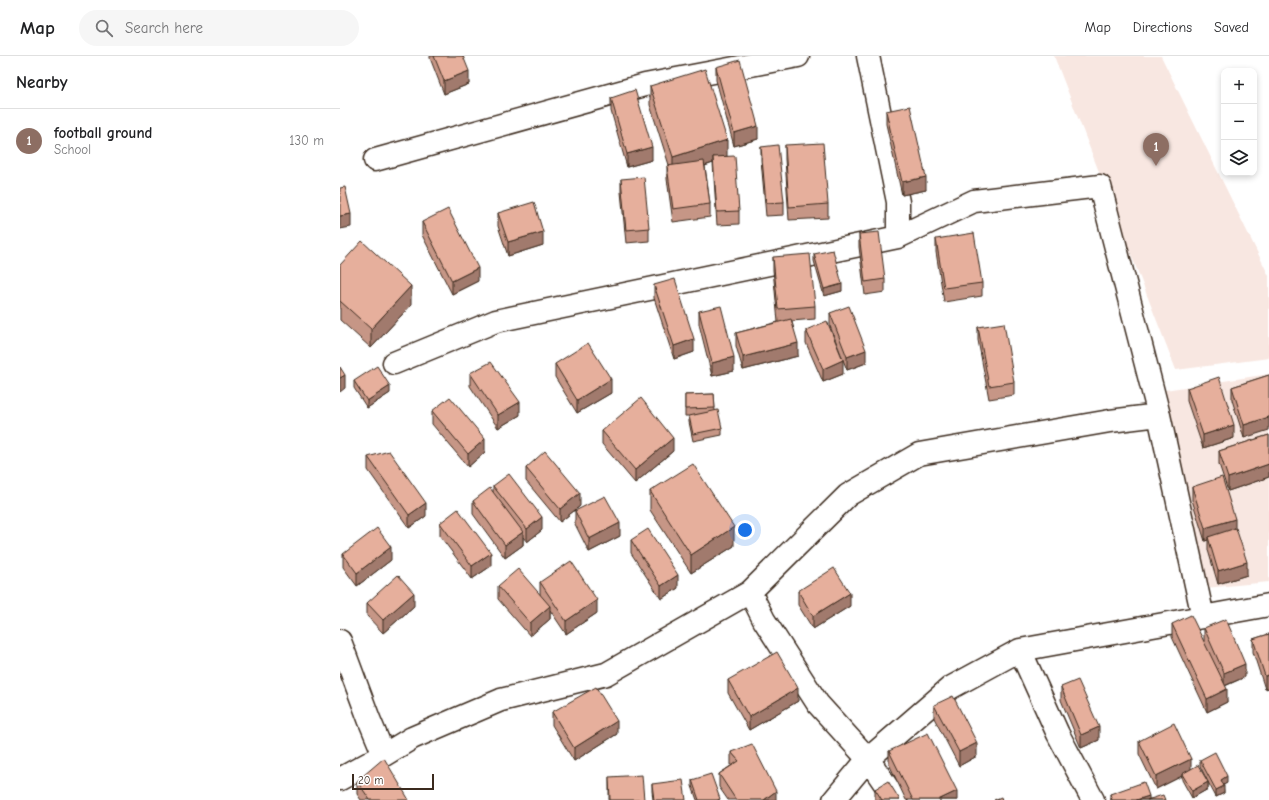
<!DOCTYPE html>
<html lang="en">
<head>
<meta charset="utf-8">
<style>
  :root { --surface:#fff; --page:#f6f6f6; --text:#202124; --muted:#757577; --line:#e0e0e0; --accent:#c8321e }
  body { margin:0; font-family:"Comic Neue",sans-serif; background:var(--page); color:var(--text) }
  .controls { position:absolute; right:12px; top:12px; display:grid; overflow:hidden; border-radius:8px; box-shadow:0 2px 6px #0003 }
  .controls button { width:36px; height:36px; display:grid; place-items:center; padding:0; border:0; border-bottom:1px solid var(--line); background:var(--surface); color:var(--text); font:20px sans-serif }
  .scale { position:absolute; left:12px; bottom:10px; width:82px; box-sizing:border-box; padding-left:4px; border:2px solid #3b2a1e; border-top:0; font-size:11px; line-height:14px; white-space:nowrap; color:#3b2a1e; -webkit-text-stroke:3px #fff; paint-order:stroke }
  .you { position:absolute; left:405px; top:474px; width:14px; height:14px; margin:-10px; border:3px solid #fff; border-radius:50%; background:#1a73e8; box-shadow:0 0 0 6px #1a73e833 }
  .badge { display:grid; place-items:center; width:26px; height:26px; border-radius:50%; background:var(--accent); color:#fff; font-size:13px; font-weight:700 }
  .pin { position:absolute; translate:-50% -33px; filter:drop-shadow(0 1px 2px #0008) }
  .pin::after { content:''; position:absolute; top:21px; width:14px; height:12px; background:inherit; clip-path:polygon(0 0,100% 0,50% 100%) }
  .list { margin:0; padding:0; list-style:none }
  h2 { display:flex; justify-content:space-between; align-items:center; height:52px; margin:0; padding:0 16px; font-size:17px }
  h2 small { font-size:13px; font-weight:400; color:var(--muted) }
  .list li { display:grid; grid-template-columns:26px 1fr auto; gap:12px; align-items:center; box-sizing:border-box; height:64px; padding:0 16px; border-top:1px solid var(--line) }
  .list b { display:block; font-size:15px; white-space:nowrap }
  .list p { margin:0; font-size:13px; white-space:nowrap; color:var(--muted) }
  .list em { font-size:13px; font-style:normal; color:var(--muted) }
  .icon { flex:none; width:22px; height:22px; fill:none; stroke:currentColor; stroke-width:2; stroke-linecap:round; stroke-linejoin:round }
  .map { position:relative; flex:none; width:929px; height:744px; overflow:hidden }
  header { display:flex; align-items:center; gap:24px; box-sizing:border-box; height:56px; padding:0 20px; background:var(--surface); border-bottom:1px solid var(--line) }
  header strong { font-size:19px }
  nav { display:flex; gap:22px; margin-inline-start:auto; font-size:14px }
  .search { width:280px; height:36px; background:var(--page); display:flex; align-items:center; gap:10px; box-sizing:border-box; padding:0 14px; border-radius:22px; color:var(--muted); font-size:15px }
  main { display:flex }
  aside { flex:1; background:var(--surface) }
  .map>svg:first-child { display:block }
</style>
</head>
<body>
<header>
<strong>Map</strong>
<div class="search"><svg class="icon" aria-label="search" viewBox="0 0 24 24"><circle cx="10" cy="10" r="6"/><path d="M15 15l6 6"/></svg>Search here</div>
<nav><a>Map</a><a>Directions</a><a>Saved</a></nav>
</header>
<main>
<aside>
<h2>Nearby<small></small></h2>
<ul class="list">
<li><span class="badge" style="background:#8d6e63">1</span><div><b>football ground</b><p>School</p></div><em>130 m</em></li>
</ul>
</aside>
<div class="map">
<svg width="929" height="744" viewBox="0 0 929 744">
  <rect width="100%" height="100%" fill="#fff"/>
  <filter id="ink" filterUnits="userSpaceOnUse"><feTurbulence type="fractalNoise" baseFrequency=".025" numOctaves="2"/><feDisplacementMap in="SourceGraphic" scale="8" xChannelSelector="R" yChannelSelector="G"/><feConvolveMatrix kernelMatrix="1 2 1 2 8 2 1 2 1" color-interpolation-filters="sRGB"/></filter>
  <g filter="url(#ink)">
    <path fill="#f8e7e1" d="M714,0H821L929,220V302L836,314Z
      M929,318V526L865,532L825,334Z"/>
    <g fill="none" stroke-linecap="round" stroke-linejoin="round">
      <defs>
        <path id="minor" d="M528,0L558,146V181
          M35,104L305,29L458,0
          M54,307L156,265L558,181L634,145L760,130L819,359L863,561
          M410,536L508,439L579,398L770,365L819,359
          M0,585L29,663L44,699
          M680,594L718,678L753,744
          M0,723L44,699L72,682L161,644L266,618L410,536L424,564L478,648L528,703L556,744
          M494,744L528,703L610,632L680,594L929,549"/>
      </defs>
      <use href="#minor" stroke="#3b2a1e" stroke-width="25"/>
      <use href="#minor" stroke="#fff" stroke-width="22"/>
    </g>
    <path fill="#c69686" stroke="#3b2a1e" d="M90,0H123L129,28L104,38L90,2Z
      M376,11L418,83L394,90L376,24Z
      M310,30L387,100L399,155V168L377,169L373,107L365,110L370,148V161L333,166L327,123V110L329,109L310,49Z
      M271,42L312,104L287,111L271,55Z
      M546,55L586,134L562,139L546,68Z
      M445,89L488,148V162L449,164L445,103Z
      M421,91L444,146V159L426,160L421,104Z
      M281,123L309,172V185L286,187L281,136Z
      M158,157L203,189L168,200L158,170Z
      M82,166L138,225L112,238L82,179Z
      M519,178L545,223V236L525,239L519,191Z
      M596,183L642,227V240L604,246L596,196Z
      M474,198L502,235L484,240L474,205Z
      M433,201L475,250V263L452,265L458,300L403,314L396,290V277L438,266L433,214Z
      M0,209L71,249L31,292L0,264Z
      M314,229L354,296L334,303L314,242Z
      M359,255L394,315L372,320L359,268Z
      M490,257L526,307L507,314L490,270Z
      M638,271L674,326V339L649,343L638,284Z
      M466,274L503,318L483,326L466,287Z
      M215,308L271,337L237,357L215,321Z
      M130,317L180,359L158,372L130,330Z
      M929,319L904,382L892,344V331Z
      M14,325L50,337L27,352L14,332Z
      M847,332L894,382L863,392L847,345Z
      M374,338L375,355L382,372V379L353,385L349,366V360H345V339Z
      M92,355L145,396L128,411L92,368Z
      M262,375L333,395L295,427L262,388Z
      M929,379V421L888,435L879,408V395Z
      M28,401L86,460L69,472L28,414Z
      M186,412L240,450L220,466L186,425Z
      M153,430L202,474L187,486L183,481V489L165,502L133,458V445L153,436Z
      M852,431L895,472L907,519L878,528L868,494V484L865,485L852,444Z
      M310,435L394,490L351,517L310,454Z
      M235,455L280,480L249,496L235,468Z
      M100,467L151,510L132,523L100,480Z
      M291,484L338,532L321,543L291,497Z
      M3,498L51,504L17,530L3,511Z
      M200,526L257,557L226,578L210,554V563L190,580L158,543V530L200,539Z
      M458,535L510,550L473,573L458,549Z
      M27,547L74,550L43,577L27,560Z
      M832,568L864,585V572L905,621L885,630L887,646L867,656L832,581Z
      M929,578V632L925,633L913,596V583Z
      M388,624L458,645L409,674L388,637Z
      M721,631L759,684L741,692L721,644Z
      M594,649L637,700L619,710L594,662Z
      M212,656L277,678L234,705L212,669Z
      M799,685L851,713L868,726L860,710V704L887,727L883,729L884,737L876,741L868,726V733L852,742L842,724V720L816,733L799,698Z
      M549,695L617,744H566L549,708Z
      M391,696L436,744H388L379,731V718L392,709H391Z
      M269,721L304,744H269Z
      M352,724L380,744H357L352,730Z
      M17,725L69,744H21L17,738Z
      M312,728L346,744H313L312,735Z
      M535,733L560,744H535Z
      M770,738L809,743L825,744H770Z"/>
    <path fill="#a17a6d" stroke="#3b2a1e" d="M129,15V28L104,38V25Z
      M418,70V83L394,90V77Z
      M387,84V103L373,101V107L333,120V101Z
      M312,91V104L287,111V98Z
      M586,121V134L562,139V126Z
      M11,158V171L0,173V160Z
      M203,176V189L168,200V186Z
      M138,212V225L112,238V225Z
      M502,228V235L484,240V233Z
      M71,230V249L31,292V273Z
      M354,283V296L334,303V290Z
      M458,287V300L403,314V301Z
      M526,294V307L507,314V301Z
      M394,301V315L372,320V307Z
      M503,304V318L483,326V313Z
      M5,319V332L0,336V322Z
      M271,323V337L237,357V344Z
      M50,330V337L27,352V345Z
      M180,346V359L158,372V359Z
      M929,361V374L904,382V369Z
      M894,369V382L863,392V379Z
      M333,382V395L295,427V414Z
      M145,383V396L128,411V398Z
      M929,408V421L888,435V422Z
      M240,437V450L220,466V453Z
      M86,447V460L69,472V459Z
      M202,461V474L187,486V473Z
      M895,463V476L868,481V484L865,485V472Z
      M280,467V480L249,496V483Z
      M394,471V490L351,517V499Z
      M183,476V489L165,502V489Z
      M51,491V504L17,530V517Z
      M151,497V510L132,523V510Z
      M907,506V519L878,528V515Z
      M338,519V532L321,543V530Z
      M74,537V550L43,577V564Z
      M510,537V550L473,573V560Z
      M257,544V557L226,578V565Z
      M210,550V563L190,580V567Z
      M905,608V621L884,630V617Z
      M929,619V632L925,633V620Z
      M458,632V645L409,674V661Z
      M887,633V646L867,656V643Z
      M277,665V678L234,705V692Z
      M759,671V684L741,692V679Z
      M637,687V700L619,710V696Z
      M851,703V716L842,718V720L816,733V720Z
      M887,720V727L881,730V724Z
      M868,726V733L852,742V735Z
      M884,730V737L876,741V734Z
      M436,735V744H424Z
      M617,735V744H598Z
      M809,740V744H796Z"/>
    <path fill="#e6af9c" stroke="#3b2a1e" d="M94,0H123L129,15L104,25Z
      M400,4L418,70L394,77L376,11Z
      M365,13L387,84L333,101L310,30Z
      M295,34L312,91L287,98L271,42Z
      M570,50L586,121L562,126L546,55Z
      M483,87L488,148L449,151L445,89Z
      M438,89L444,146L426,147L421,91Z
      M395,100L399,155L377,156L373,101Z
      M364,105L370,148L333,153L327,110Z
      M304,121L309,172L286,174L281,123Z
      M5,131L11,158L0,160V132Z
      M194,146L203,176L168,186L158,157Z
      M108,153L138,212L112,225L82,166Z
      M539,176L545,223L525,226L519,178Z
      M634,177L642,227L604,232L596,183Z
      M22,185L71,230L31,273L0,245V209Z
      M493,194L502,228L484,233L474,198Z
      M470,198L475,250L438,253L433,201Z
      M335,223L354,283L334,290L314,229Z
      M381,250L394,301L372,307L359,255Z
      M509,250L526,294L507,301L490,257Z
      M451,263L458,287L403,301L396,277Z
      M487,265L503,304L483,313L466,274Z
      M664,267L674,326L649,330L638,271Z
      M248,287L271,323L237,344L215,308Z
      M151,306L180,346L158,359L130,317Z
      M37,310L50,330L27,345L14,325Z
      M0,311L5,319L0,322Z
      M929,319V361L904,369L892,331Z
      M879,321L894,369L863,379L847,332Z
      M374,338L375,352L345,353V339Z
      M110,341L145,383L128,398L92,355Z
      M301,342L333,382L295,414L262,375Z
      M378,354L382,372L353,378L349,360Z
      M929,379V408L888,422L879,395Z
      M49,395L86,447L69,459L28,401Z
      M205,395L240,437L220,453L186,412Z
      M353,408L394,471L351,499L310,435Z
      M169,418L202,461L187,473L153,430Z
      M882,421L895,463L865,472L852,431Z
      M150,432L183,476L165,489L133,445Z
      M265,440L280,467L249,483L235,455Z
      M118,453L151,497L132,510L100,467Z
      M37,472L51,491L17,517L3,498Z
      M896,472L907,506L878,515L868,481Z
      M308,473L338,519L321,530L291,484Z
      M231,505L257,544L226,565L200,526Z
      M494,512L510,537L473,560L458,535Z
      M178,513L210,550L190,567L158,530Z
      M58,519L74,537L43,564L27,547Z
      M851,559L887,633L867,643L832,568Z
      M886,563L905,608L884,617L864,572Z
      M929,578V619L925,620L913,583Z
      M437,596L458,632L409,661L388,624Z
      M738,624L759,671L741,679L721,631Z
      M256,631L277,665L234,692L212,656Z
      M613,640L637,687L619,696L594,649Z
      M834,667L851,703L816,720L799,685Z
      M588,677L617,735L598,744H573L549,695Z
      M412,688L436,735L424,744H396L379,718L399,705L391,696Z
      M875,696L887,720L881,724L884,730L876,734L860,704Z
      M44,702L69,744H30L17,725Z
      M858,709L868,726L852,735L842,718Z
      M371,718L380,743L377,744H359L352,724Z
      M302,719L304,744H270L269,721Z
      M343,724L346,744H314L312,728Z
      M548,725L560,744H542L535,733Z
      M804,726L809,740L796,744H772L770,738Z
      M823,739L825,744H807Z
      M661,741L662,744H654Z"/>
  </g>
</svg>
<div class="controls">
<button>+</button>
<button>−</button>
<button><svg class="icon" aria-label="layers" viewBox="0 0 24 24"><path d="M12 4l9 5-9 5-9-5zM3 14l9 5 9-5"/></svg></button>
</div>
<div class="scale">20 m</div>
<div class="you"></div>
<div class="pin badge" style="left:816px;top:110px;background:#8d6e63">1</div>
</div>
</main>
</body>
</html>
